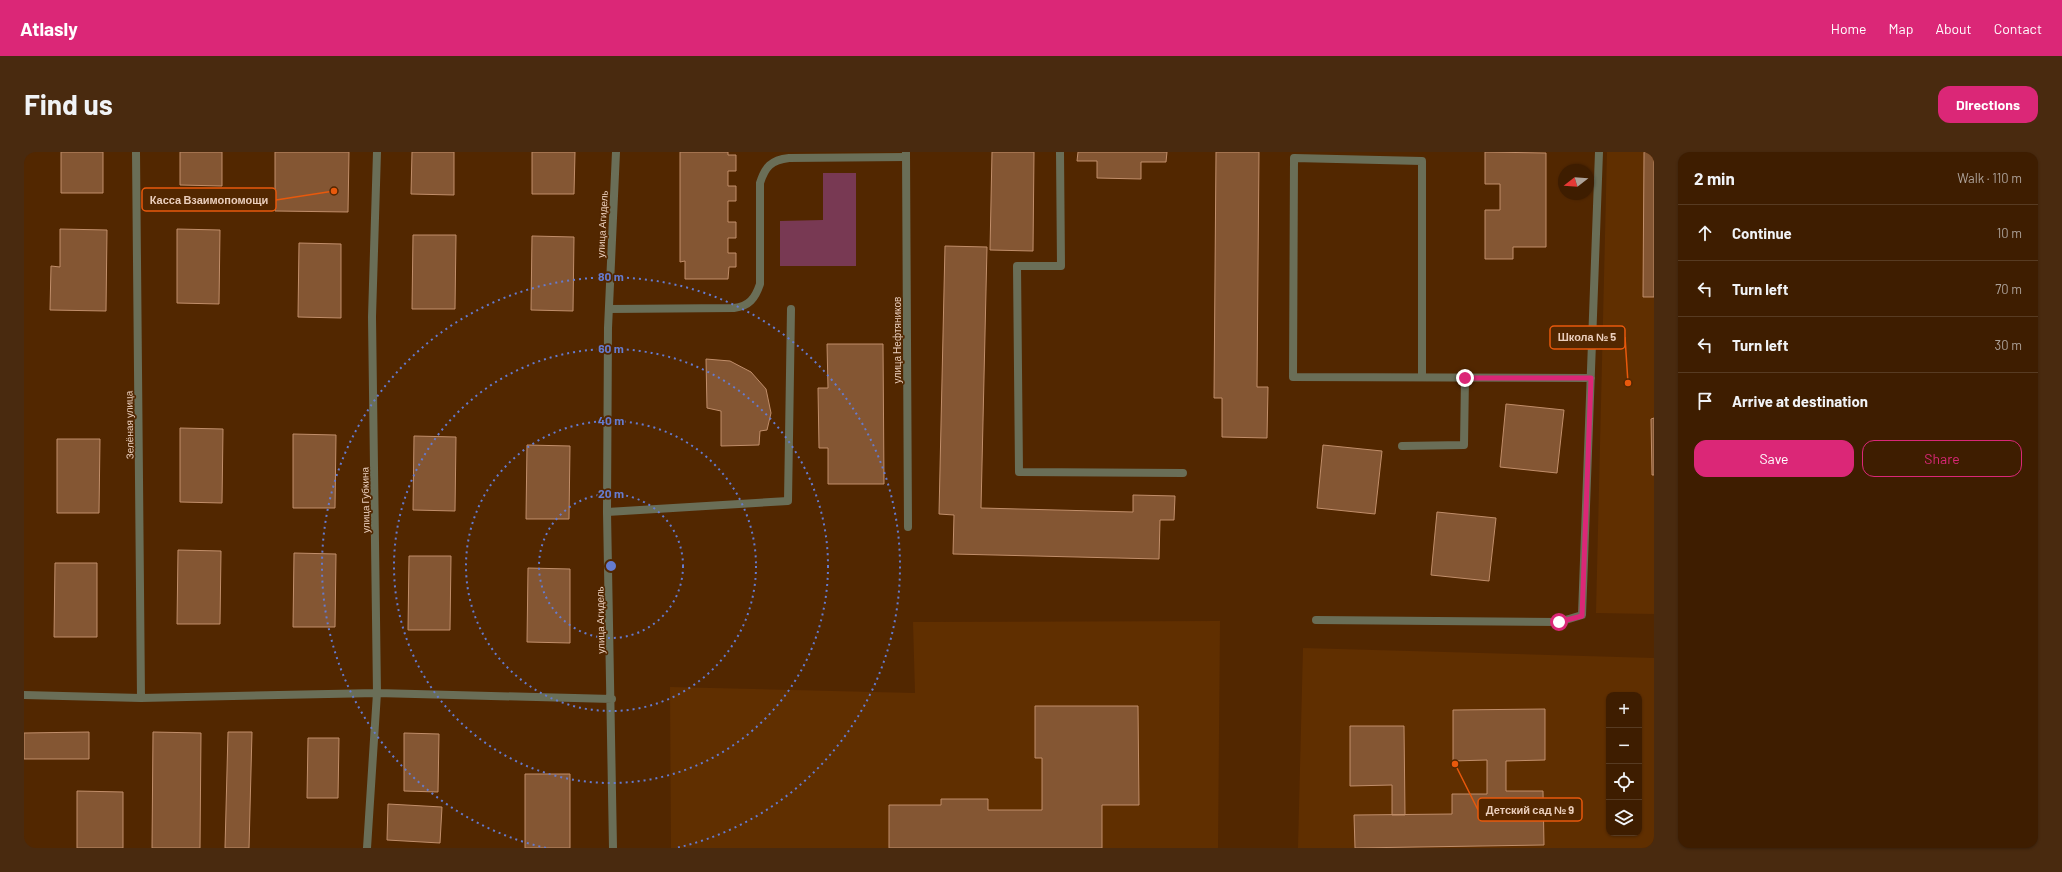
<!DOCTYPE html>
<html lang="en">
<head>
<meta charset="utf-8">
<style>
  :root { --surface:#3e1d00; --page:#492a0f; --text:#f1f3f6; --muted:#ada299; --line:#573b22; --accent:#db2777 }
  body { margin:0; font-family:Barlow,sans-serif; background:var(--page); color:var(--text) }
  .controls { position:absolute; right:12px; bottom:12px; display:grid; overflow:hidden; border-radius:8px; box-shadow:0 1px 3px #0004 }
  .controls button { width:36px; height:36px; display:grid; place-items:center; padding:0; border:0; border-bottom:1px solid var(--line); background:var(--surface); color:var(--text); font:20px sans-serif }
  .compass { position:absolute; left:1534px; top:12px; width:36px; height:36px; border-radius:50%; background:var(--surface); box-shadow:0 1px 3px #0004; rotate:253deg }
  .stop { position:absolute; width:12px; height:12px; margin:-9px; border:3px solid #db2777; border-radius:50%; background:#fff }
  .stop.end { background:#db2777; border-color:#fff; box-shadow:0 1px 4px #0008 }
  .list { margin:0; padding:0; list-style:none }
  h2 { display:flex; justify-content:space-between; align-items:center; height:52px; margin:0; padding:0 16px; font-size:17px }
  h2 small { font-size:13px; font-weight:400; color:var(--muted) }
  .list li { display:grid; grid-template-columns:26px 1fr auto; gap:12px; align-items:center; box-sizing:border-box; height:56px; padding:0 16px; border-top:1px solid var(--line) }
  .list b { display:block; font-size:15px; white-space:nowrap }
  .list em { font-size:13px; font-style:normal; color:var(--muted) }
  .actions { display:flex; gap:8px; padding:12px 16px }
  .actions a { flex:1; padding:9px 0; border:1px solid var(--accent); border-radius:12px; text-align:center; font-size:14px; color:var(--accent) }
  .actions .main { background:var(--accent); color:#fff }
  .icon { flex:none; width:22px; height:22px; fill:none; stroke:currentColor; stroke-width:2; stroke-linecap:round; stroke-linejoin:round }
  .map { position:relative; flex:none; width:1630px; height:696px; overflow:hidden; border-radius:12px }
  header { display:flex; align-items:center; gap:24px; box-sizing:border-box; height:56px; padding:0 20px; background:var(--accent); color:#fff }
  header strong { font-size:19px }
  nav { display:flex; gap:22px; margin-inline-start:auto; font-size:14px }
  .intro { display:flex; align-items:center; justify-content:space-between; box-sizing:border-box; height:96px; padding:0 24px }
  h1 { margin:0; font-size:28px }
  .button { padding:10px 18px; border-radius:12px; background:var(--accent); color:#fff; font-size:14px; font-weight:700 }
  main { display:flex; gap:24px; padding:0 24px }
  aside { flex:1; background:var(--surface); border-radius:12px; box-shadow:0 1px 3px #0004 }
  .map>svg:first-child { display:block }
</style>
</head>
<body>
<header>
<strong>Atlasly</strong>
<nav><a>Home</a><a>Map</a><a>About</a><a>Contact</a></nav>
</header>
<div class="intro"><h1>Find us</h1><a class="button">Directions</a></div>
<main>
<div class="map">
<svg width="1630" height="696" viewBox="0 0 1630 696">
  <rect width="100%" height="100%" fill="#522700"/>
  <path fill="#602f00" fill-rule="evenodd" d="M1583,0H1630V462L1572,461Z
    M1196,469L1194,696H647L646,535L891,541L889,470Z
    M1279,496L1630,506V696H1274ZM1585,543H1615V681H1585Z"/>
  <path fill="#783953" d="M799,21H832V114H756V69L799,68Z"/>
  <path fill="#845633" stroke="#c18e6a" d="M37,0H79V41H37Z
    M156,0H198V34L156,33Z
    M251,0H325L324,60L251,59Z
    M388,0H430V43L387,42Z
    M508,0H551L550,42H508Z
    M656,0H704V3H712V19H704V34H712V49H704V70H712V86H704V101H712V115H705L704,127H661V109L656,110Z
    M968,0H1010L1009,99L966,98Z
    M1054,0H1143L1142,10H1117V27L1073,26V9H1053Z
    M1192,0H1235L1233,235H1244L1243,286L1198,285V246H1190Z
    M1461,0L1522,1V95H1489V107H1461V58H1476V32H1461Z
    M1620,0H1630V145H1619Z
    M36,77L83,78L82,159L26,158L27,114L36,115Z
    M153,77L196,78L195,152L153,151Z
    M389,83H432L431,157H388Z
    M508,84L550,85L549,159L507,158Z
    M275,91L317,92V166L274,165Z
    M921,94L963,95L957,356L1109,360V343L1151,344L1150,368H1136L1135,407L929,402L930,363L915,362Z
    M803,192H859L860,332H804V296H795L794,236H804Z
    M682,207L706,209L727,220L742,237L747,261L743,278L736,279L735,293L697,294V259L683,256Z
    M1482,252L1540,258L1533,321L1476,315Z
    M1630,266V323H1628L1627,267Z
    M156,276L199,277L198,351L156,350Z
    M269,282L312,283L311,356H269Z
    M390,284L432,285L431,359L389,358Z
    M33,287H76L75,361H33Z
    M503,293L546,294L545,367H502Z
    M1299,293L1358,299L1351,362L1293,356Z
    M1413,360L1472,366L1465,429L1407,423Z
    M154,398L197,399L196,472H153Z
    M270,401L312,402L311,475H269Z
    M385,404H427L426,478H384Z
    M31,411H73V485H30Z
    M504,416L546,417V491L503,490Z
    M1011,554H1114L1115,653H1078V696H865V653H917V647H964V658H1018V606H1011Z
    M1521,557V608L1482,609V639H1519L1520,693L1331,696L1330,663L1428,662V642H1463V608L1429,609V558Z
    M1326,574H1380L1381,663H1368V633L1326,634Z
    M65,580V607H0V581Z
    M129,580L177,581L176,696H128Z
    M204,580H228L225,696H201Z
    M380,581L415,582L414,640L380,639Z
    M284,586H315L314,646H283Z
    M501,622H546V696H501Z
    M53,639L99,640V696H53Z
    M364,652L418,655L416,691L363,688Z"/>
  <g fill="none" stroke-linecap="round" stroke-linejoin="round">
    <path stroke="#6a6e57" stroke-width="8" d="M1036,0L1037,114H993L995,320L1159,321
      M585,157L710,156C725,154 731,147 736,132V31C741,15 747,8 765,6L882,5
      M1398,225V9L1270,6L1269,225L1567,226
      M1378,294L1440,293L1441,225
      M583,360L764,349L767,157
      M1292,468L1535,470L1558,463L1575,0"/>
    <path stroke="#6a6e57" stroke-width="8" d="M112,0L117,546
      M882,0L884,375
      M0,543L117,546L353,541L588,547
      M343,696L353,541L348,165L353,0
      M589,696L583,360L584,176L592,0"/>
  </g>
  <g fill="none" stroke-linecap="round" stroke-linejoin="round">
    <path stroke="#db2777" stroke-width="5" d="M1441,226H1567L1558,464L1535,470"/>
  </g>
  <g fill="none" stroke="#657bcf" stroke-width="2" stroke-dasharray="2 4">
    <circle cx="587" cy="414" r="72"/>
    <circle cx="587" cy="414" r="145"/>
    <circle cx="587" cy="414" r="217"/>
    <path d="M522 696A289 289 0 1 1 652 696"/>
  </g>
  <g text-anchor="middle" stroke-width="3.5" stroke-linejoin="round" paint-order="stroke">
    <g font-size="10" fill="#ebcfbd" stroke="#522700">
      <text transform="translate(578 72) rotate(-87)" y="4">улица Агидель</text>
      <text transform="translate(873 188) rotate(-90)" y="4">улица Нефтяников</text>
      <text transform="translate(105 273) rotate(-91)" y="4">Зелёная улица</text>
      <text transform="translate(341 348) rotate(-91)" y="4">улица Губкина</text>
      <text transform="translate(576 468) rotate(-91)" y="4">улица Агидель</text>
    </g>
  </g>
  <circle cx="587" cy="414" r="6" fill="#657bcf" stroke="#522700" stroke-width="2"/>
  <g font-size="12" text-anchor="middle" font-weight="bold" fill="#657bcf" stroke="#522700" stroke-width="3.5" stroke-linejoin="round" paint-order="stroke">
    <text x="587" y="129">80 m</text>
    <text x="587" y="201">60 m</text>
    <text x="587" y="273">40 m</text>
    <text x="587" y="346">20 m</text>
  </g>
  <path fill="none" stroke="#e8590c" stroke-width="1.5" d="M310 39L252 48M1604 231L1601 185M1431 612L1454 658"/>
  <g fill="#e8590c" stroke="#522700" stroke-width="1.5">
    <circle cx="310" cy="39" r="4"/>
    <circle cx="1604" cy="231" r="4"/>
    <circle cx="1431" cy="612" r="4"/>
  </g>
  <g fill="#522700" stroke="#e8590c" stroke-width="1.5">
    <rect x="118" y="36" width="134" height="23" rx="4"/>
    <rect x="1526" y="174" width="75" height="23" rx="4"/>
    <rect x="1454" y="646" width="104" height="23" rx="4"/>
  </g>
  <g font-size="11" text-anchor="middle" font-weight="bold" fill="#ebcfbd">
    <text x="185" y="52">Касса Взаимопомощи</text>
    <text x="1563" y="189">Школа № 5</text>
    <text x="1506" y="662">Детский сад № 9</text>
  </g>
</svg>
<div class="controls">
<button>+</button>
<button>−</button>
<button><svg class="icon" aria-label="locate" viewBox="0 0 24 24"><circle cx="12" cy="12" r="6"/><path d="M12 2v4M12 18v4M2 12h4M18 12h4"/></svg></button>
<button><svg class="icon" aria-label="layers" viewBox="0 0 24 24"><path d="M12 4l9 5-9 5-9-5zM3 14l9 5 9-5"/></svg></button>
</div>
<svg class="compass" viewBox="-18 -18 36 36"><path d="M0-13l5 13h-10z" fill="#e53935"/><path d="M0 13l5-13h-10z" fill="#ada299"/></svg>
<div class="stop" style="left:1535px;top:470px"></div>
<div class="stop end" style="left:1441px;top:226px"></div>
</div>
<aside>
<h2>2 min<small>Walk · 110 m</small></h2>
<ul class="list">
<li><svg class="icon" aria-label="ahead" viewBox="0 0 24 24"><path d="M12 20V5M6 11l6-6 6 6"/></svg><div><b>Continue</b></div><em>10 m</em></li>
<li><svg class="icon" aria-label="left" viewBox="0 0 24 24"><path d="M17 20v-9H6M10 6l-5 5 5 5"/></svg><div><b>Turn left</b></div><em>70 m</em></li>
<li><svg class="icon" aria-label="left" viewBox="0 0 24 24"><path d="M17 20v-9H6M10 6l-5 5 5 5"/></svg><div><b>Turn left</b></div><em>30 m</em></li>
<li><svg class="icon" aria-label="arrive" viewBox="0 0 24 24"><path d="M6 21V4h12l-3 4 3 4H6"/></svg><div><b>Arrive at destination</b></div></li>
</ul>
<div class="actions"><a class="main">Save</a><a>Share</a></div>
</aside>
</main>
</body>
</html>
